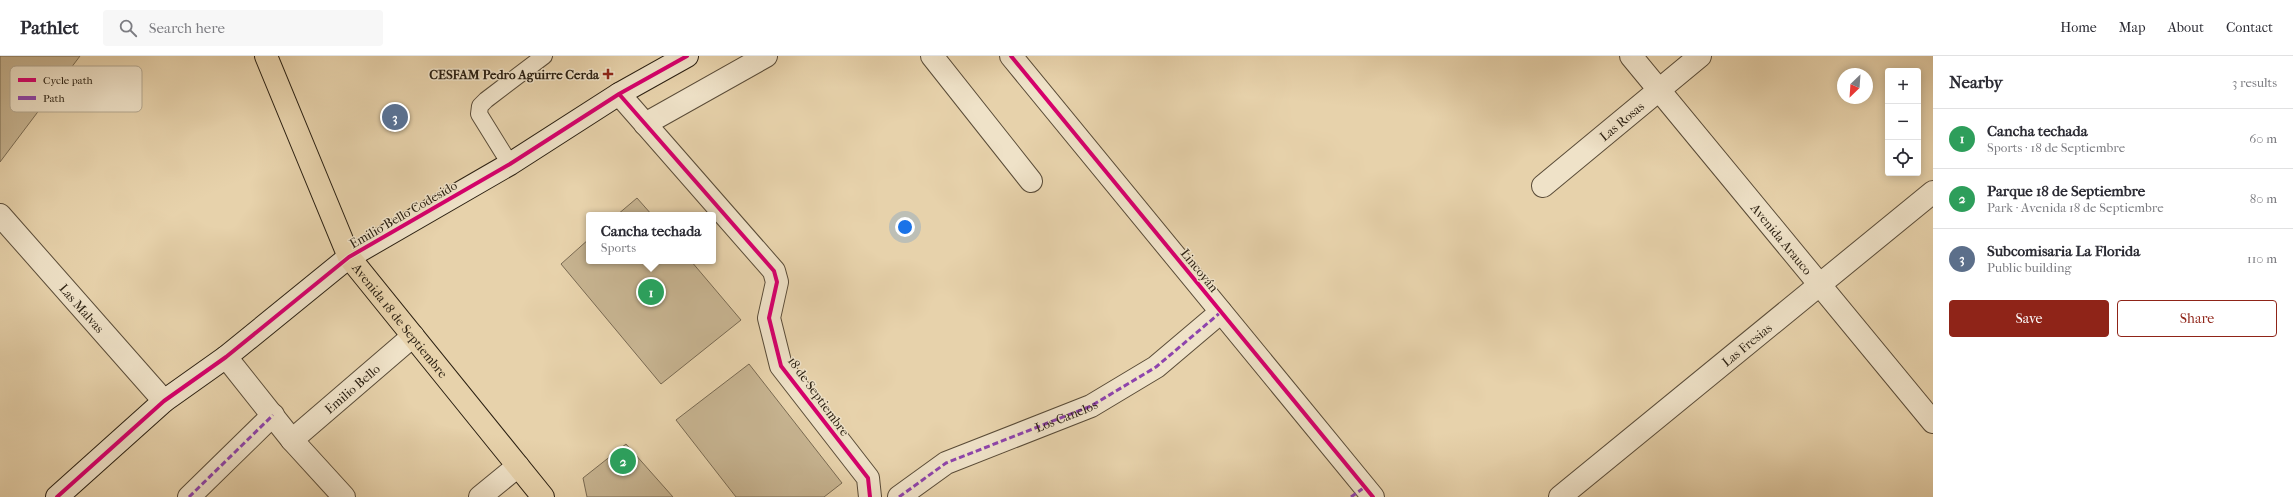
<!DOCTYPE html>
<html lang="en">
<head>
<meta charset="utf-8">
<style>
  :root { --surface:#fff; --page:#f7f7f7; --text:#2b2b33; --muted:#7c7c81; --line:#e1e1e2; --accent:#8f2418 }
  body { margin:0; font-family:"IM FELL French Canon",serif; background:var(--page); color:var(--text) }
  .controls { position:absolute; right:12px; top:12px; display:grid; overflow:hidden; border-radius:4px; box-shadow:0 2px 10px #0003 }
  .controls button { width:36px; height:36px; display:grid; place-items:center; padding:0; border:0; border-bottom:1px solid var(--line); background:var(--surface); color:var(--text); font:20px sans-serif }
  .compass { position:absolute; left:1837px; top:12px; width:36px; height:36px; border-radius:50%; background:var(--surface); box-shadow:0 2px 10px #0003; rotate:205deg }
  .you { position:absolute; left:905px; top:171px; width:14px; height:14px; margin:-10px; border:3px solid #fff; border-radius:50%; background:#1a73e8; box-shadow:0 0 0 6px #1a73e833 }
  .badge { display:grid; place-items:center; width:26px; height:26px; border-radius:50%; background:var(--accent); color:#fff; font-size:13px; font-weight:700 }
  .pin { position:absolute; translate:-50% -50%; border:2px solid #fff; box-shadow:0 1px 4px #0006 }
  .popup { position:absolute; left:586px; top:156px; width:130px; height:52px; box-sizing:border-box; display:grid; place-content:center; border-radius:4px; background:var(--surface); filter:drop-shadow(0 1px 3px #0005); font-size:13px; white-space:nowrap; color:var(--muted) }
  .popup b { font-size:15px; color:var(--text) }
  .popup::after { content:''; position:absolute; left:50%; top:100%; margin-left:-8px; border:8px solid transparent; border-top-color:var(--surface) }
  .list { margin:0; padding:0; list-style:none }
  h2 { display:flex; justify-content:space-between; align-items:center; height:52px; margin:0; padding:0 16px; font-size:17px }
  h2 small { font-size:13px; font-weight:400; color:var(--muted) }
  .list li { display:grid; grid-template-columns:26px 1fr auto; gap:12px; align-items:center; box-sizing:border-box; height:60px; padding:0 16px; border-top:1px solid var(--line) }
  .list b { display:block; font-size:15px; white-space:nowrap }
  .list p { margin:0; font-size:13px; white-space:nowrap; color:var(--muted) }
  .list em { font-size:13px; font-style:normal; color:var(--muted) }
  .actions { display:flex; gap:8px; padding:12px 16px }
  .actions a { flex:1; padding:9px 0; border:1px solid var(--accent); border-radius:4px; text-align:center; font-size:14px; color:var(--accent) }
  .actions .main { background:var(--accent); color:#fff }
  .icon { flex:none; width:22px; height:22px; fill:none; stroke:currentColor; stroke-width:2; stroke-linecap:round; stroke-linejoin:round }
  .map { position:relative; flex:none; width:1933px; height:441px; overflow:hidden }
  header { display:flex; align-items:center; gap:24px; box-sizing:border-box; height:56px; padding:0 20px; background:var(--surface); border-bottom:1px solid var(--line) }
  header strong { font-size:19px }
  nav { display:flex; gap:22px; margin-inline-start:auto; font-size:14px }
  .search { width:280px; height:36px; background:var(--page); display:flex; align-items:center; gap:10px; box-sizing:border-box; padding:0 14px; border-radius:4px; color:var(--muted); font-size:15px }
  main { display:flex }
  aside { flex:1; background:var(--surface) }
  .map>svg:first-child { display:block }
</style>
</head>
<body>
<header>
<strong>Pathlet</strong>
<div class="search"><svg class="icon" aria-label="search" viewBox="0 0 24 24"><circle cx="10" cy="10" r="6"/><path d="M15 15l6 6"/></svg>Search here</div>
<nav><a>Home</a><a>Map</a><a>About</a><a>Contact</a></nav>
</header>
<main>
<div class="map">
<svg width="1933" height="441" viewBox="0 0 1933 441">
  <rect width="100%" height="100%" fill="#e7d2ab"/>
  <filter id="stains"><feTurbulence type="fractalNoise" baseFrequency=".005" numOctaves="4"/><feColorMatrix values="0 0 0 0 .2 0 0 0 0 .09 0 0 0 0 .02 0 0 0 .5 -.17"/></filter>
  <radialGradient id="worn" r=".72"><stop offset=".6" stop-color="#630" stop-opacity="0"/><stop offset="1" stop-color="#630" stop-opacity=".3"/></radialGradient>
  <path fill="#c7b491" stroke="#796a52" d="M0,0H80L0,106Z
    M637,142L652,159H617Z
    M589,183V205H691L741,264L661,328L561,208Z
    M749,308L842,427L824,441H736L676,364Z
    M626,388L673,441H587L583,422Z"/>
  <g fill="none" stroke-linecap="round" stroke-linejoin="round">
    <defs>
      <path id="lane" d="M510,108L479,58L480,50L486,44L544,0"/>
      <g id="street">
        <path d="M932,0L1031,125"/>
        <path d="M1011,0L1373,441"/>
        <path id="s1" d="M1631,0L1933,366"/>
        <path d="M619,38L774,215L777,226L769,262L781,310L868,422L870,441"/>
        <path d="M645,68L766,0"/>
        <path id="s2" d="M1543,130L1700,0"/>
        <path id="s3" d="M0,159L164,345"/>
        <path d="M226,301L292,384L344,441"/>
        <path id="s4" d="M292,384L413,280"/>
        <path d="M189,441L273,359"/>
        <path d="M480,441L518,410"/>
        <path id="s5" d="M899,441L946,407L1091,350L1156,311L1221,256"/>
        <path id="s6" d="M1560,441L1933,136"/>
      </g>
      <path id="secondary" d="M57,441L164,345L226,301L349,201L510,108L619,38L687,0"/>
      <g id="primary">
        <path id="s7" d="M266,0L349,201L543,441"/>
      </g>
    </defs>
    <use href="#lane" stroke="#5a4c38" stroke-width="18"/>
    <use href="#street" stroke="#5a4c38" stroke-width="24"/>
    <use href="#secondary" stroke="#2b2012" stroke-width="24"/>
    <use href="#primary" stroke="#2b2012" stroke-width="24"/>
    <use href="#lane" stroke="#efe2c8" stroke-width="16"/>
    <use href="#street" stroke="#efe2c8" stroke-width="22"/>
    <use href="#secondary" stroke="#efe2c8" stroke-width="22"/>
    <use href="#primary" stroke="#e7d2ab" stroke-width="22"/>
    <path stroke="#8e44ad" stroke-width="3" stroke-dasharray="6 3" stroke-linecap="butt" d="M189,441L273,359
      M899,441L946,407L1091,350L1156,311L1221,256
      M1351,441L1365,431"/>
    <defs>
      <path id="cycleway" d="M1011,0L1373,441
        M619,38L774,215L777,226L769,262L781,310L868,422L870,441
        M57,441L164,345L226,301L349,201L510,108L619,38L687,0"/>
    </defs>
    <use href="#cycleway" stroke="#efe2c8" stroke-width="6"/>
    <use href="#cycleway" stroke="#d6006c" stroke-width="4"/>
  </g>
  <path fill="#8f2418" stroke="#efe2c8" stroke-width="1.5" d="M606 12h4v4h4v4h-4v4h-4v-4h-4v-4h4z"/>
  <g text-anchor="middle" stroke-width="3" stroke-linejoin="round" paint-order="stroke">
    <g font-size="13" font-weight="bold" fill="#2b2012" stroke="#efe2c8" text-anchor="end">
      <text x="599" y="23">CESFAM Pedro Aguirre Cerda</text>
    </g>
    <g font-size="13" fill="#2b2012" stroke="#efe2c8">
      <text dy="5" stroke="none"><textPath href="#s2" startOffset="102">Las Rosas</textPath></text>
      <text transform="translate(403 158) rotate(-30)" y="5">Emilio Bello Codesido</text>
      <text dy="5" stroke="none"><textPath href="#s1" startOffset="237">Avenida Arauco</textPath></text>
      <text transform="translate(1200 214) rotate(51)" y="5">Lincoyán</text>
      <text dy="5" stroke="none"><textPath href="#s3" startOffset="124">Las Malvas</textPath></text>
      <text dy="5" stroke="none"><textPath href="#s7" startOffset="299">Avenida 18 de Septiembre</textPath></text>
      <text dy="5" stroke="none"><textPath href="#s6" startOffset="241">Las Fresias</textPath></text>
      <text dy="5" stroke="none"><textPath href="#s4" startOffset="79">Emilio Bello</textPath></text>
      <text transform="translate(819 340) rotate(54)" y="5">18 de Septiembre</text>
      <text dy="5" stroke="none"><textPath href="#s5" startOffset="187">Los Canelos</textPath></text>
    </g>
  </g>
  <rect x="10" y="10" width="132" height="46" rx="6" fill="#efe2c8" stroke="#b4a891" stroke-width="1"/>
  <rect x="18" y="22" width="18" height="4" fill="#d6006c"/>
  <rect x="18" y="40" width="18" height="4" fill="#8e44ad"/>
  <g font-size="11" fill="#2b2012">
    <text x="43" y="28">Cycle path</text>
    <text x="43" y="46">Path</text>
  </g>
  <rect width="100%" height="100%" filter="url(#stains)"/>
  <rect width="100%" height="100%" fill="url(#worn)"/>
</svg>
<div class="controls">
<button>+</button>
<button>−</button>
<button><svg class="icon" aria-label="locate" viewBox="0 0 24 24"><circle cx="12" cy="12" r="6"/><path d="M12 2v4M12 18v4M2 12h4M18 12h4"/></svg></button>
</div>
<svg class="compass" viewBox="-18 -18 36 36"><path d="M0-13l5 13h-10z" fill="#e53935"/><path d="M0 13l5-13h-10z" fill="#7c7c81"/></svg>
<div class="you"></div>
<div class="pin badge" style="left:651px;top:236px;background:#2e9e5b">1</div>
<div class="popup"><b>Cancha techada</b>Sports</div>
<div class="pin badge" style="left:623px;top:405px;background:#2e9e5b">2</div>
<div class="pin badge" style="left:395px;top:61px;background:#5c6f8a">3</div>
</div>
<aside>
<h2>Nearby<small>3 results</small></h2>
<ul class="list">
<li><span class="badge" style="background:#2e9e5b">1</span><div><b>Cancha techada</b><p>Sports · 18 de Septiembre</p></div><em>60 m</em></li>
<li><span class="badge" style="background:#2e9e5b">2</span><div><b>Parque 18 de Septiembre</b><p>Park · Avenida 18 de Septiembre</p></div><em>80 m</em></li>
<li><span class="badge" style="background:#5c6f8a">3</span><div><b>Subcomisaria La Florida</b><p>Public building</p></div><em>110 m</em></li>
</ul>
<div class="actions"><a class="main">Save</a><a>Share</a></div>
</aside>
</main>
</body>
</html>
